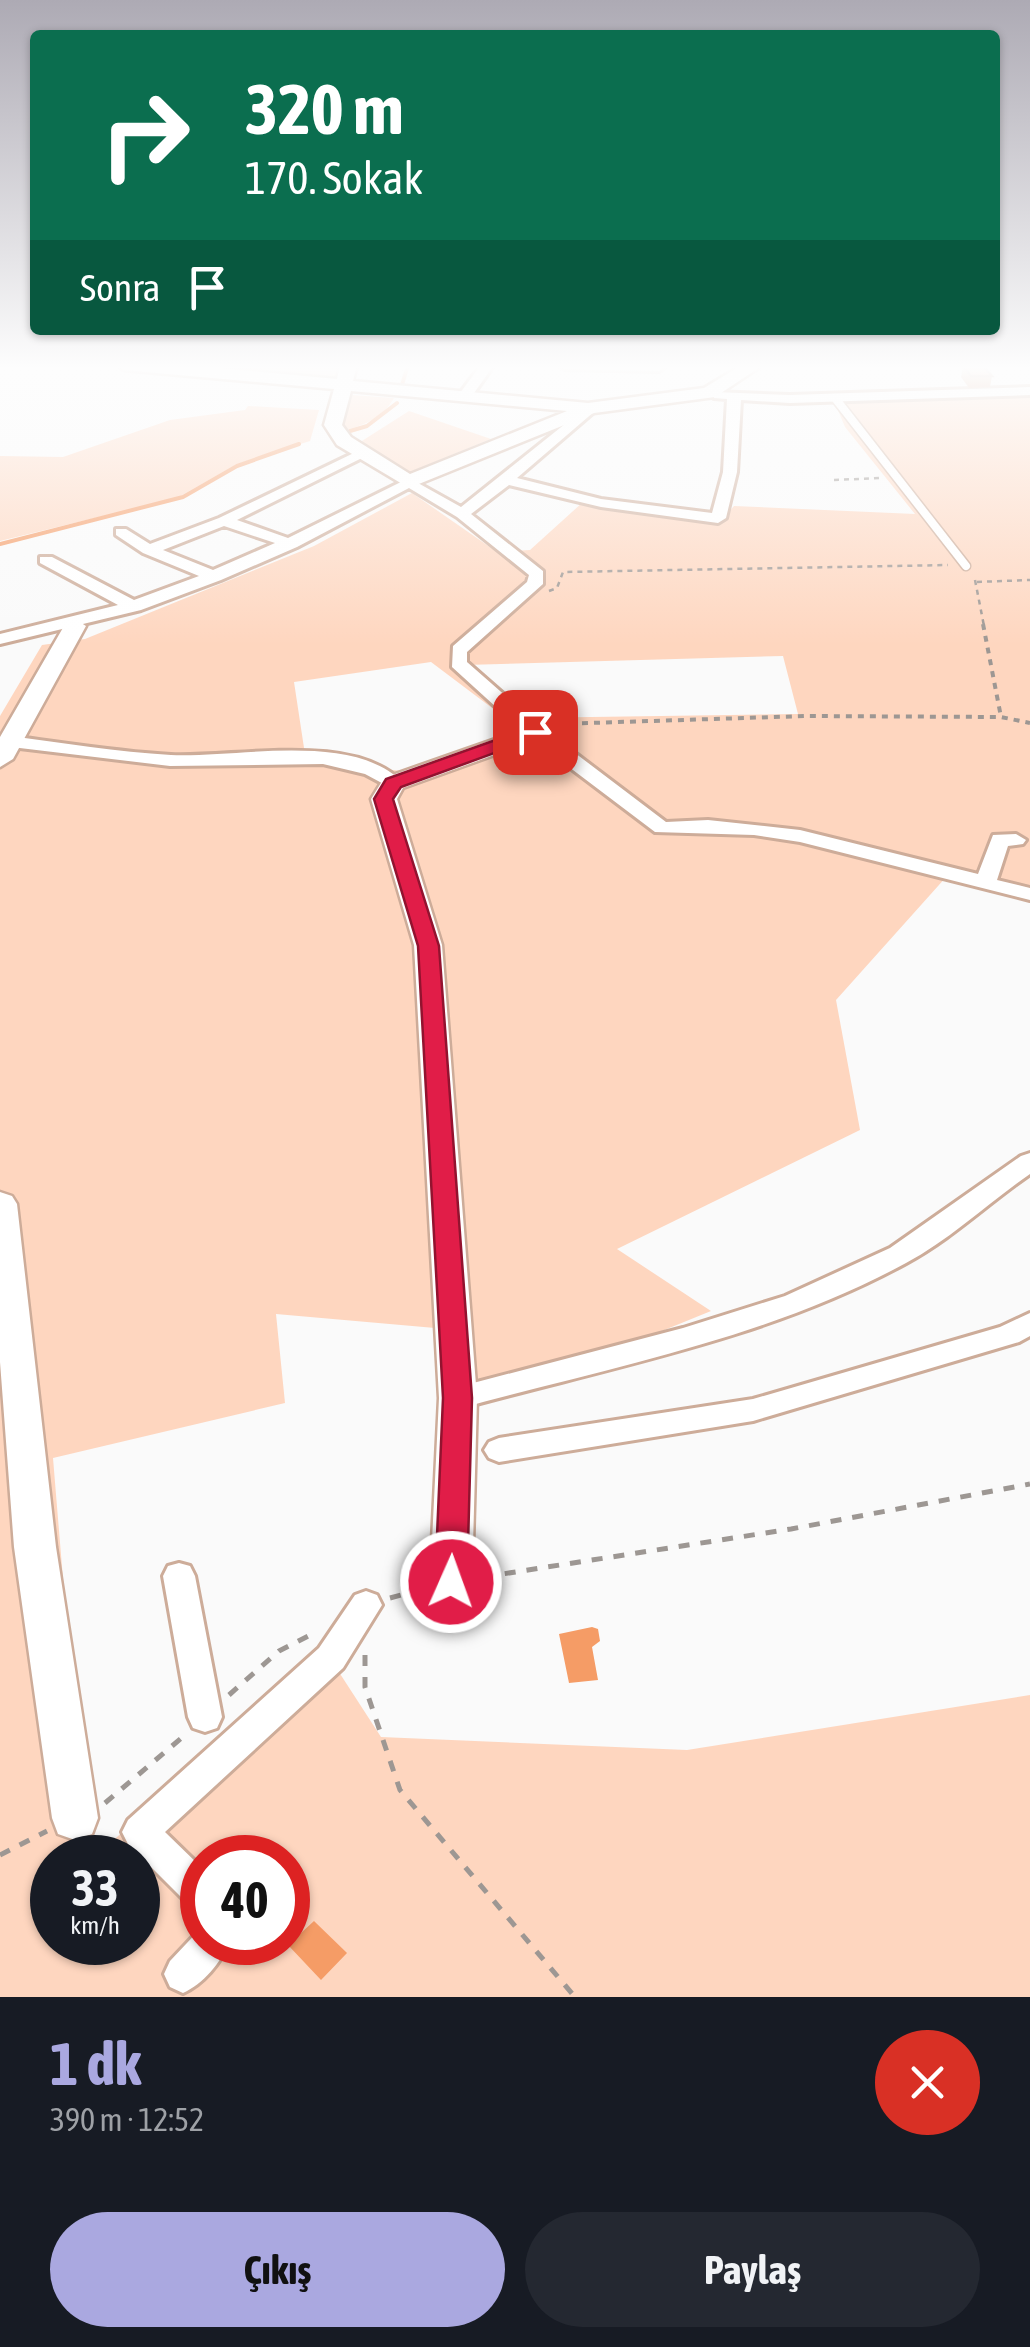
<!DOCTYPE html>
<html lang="tr">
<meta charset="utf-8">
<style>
:root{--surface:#171b24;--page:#242831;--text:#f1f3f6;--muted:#9ea1a6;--accent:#aaa8e0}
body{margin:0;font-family:"Asap Condensed",sans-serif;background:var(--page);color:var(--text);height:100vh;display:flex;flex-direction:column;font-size:38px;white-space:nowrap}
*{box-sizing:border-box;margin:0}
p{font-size:32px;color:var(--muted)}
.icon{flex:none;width:55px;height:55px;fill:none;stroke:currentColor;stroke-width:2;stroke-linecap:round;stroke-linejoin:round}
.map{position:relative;height:1997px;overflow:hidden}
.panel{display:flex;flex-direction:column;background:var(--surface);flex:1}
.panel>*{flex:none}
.hud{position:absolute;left:30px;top:30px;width:970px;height:305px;border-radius:10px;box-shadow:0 2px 8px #0004;background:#0b6e4f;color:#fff;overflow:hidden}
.speed{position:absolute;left:30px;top:1835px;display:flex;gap:20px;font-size:50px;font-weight:700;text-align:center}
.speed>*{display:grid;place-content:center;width:130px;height:130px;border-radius:50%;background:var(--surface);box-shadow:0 2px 8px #0004;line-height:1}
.speed small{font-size:25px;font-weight:400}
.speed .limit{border:15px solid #d22;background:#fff;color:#111}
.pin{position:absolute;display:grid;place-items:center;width:85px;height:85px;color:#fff;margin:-42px;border-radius:20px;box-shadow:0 5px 15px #0006}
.me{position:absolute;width:110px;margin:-55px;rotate:2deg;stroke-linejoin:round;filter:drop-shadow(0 0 8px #0008)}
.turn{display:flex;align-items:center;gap:35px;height:210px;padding:0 50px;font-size:45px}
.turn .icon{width:130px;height:130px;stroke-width:2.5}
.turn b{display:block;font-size:70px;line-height:85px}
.then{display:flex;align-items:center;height:95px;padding:0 50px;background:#0003;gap:20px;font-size:38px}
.round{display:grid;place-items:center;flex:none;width:105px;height:105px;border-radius:52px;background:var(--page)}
.headline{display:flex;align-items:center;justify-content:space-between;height:170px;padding:0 50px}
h1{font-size:60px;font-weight:700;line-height:75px;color:var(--accent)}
.primary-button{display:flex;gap:20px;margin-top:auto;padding:20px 50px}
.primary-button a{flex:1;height:115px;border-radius:60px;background:var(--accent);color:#111;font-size:40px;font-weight:700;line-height:115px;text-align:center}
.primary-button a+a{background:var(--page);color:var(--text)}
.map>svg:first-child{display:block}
.green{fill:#fed6bf;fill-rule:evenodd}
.water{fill:#f59c66}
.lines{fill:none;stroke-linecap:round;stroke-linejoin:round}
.stream{stroke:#f59c66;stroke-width:4}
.lane-casing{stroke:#cdac99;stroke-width:11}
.street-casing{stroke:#cdac99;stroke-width:6}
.secondary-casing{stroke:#cdac99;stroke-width:5}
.path-far2{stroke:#9d9793;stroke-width:2.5;stroke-dasharray:5 5;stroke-linecap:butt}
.path-far1{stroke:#9d9793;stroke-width:4;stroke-dasharray:6 6;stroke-linecap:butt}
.path{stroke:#9d9793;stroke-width:5;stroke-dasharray:11 11;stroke-linecap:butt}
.lane{stroke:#fff;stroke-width:8}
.street{fill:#fff;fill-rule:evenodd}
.secondary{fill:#fff;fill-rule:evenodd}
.wall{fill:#d39571}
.building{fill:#f5ad83;stroke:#ac795c;stroke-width:2.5}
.route{fill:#e11d48;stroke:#92132f;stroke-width:2.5}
</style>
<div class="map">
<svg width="1030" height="1997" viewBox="0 0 1030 1997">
<rect width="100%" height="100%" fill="#fafafa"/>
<!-- green -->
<path class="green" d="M136,365H341L331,385Z
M352,395L394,398C382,419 363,426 341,431Z
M1030,397V898L947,876L836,1000L860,1130L617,1249L711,1311L478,1406L435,1328L276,1314L285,1403L53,1458L86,1857L52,1858V1942H138V1858L95,1857L324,1649L381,1737L687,1750L1030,1695V1997H0V716L42,645L85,639L314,546L412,493L497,552L530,550L583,502L719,523L734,506L915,514L845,427L835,403ZM783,656L798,714L522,718L465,665ZM431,662L524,732L412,772L306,761L294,682ZM202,1858H288V1942H202Z
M248,406L319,410L310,441L237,464L177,498L0,541V456L63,457L170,420L245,410Z
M409,411L491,439L410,472L354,446Z"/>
<!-- water -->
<path class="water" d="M592,1627L598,1629L600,1641L592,1647L598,1680L569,1683L559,1634Z
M314,1921L347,1953L321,1980L288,1945Z"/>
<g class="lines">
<!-- stream -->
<path class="stream" d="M401,388L408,365
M350,431L367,426L397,403
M0,544L183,497L237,466L299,444"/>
<defs>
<path id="lane" d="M835,398L966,566"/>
<path id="street" d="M481,365H494L469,400H459L457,397Z
M559,365H664L665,367L659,371L565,369Z
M1030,387V395L790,403L741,400L737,472L726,518L718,523L601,507L509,485L471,514L543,571V584L467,652V662L542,728L666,822L708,820L800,830L978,874L993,835L1016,834L1026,840L1023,844L1008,846L997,880L1030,888V900L800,842L754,835L655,832L528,736L452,667L453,646L527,582L529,575L457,517L409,488L297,547L221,580L141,610L0,644V634L118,605L40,563V557H52L134,600L199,576L143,553L116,535V529H126L150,544L219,518L358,451L370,454L237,520L288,538L409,478L461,507L590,404L595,405V411L517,478L601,499L712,513L723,472L727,399L714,398V392L790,395ZM224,526L275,543L213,570L163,550Z
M10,736C64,743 117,752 171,755C236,758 354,731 403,783L393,789L365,774L323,764L170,766L3,746L1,742Z
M1030,1153V1174C988,1203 951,1239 906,1263C767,1339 609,1367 458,1409L448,1406L444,1398L448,1390L458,1387L683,1328L785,1296L890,1248L1021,1156Z
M1030,1313V1336L1019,1342L753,1421L499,1462L489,1458L484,1450L489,1442L499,1438L753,1399L1000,1327Z
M179,1563L190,1566L195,1576L222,1717L217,1728L205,1732L193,1728L188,1717L163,1576L168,1566Z
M366,1591L377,1595L382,1605L343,1668L165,1832L202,1868V1910L189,1905L128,1844L122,1832L128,1820L319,1648L355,1595Z
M202,1927V1942H229C221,1963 203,1984 183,1993L170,1987L164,1974L170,1961Z"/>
<path id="secondary" d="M116,365H185L337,379L340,365H357L353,381L588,403L704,388L742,365H763L715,397L594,413L409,488L337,445L324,425L334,389L124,370ZM351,391L567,411L410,474L351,437L342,425Z
M75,619L86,626L13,759L0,767V737L64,626Z
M535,725L544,727L547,732L544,737L403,788L397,799L442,945L477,1398L472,1582L466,1595L451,1600L436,1595L430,1582L439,1398L414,945L371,799L384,778Z
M0,1192L12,1196L17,1204L56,1547L98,1818L92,1834L75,1840L58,1834L52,1818L14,1547L0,1362Z"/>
</defs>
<!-- lane casing -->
<use href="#lane" class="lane-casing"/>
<!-- street casing -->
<use href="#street" class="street-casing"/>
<!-- secondary casing -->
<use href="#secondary" class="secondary-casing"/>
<!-- path-far2 -->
<path class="path-far2" d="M834,480L880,478
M975,580L984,626
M977,582L1030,580
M549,591L557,588L563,572L948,565"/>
<!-- path-far1 -->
<path class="path-far1" d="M983,624L1001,717
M558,724L806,716L1001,717L1030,723"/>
<!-- path -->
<path class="path" d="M483,1577L791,1529L1030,1484
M390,1598L420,1590
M365,1655V1687L400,1790L575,1997
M229,1695L279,1651L314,1633
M105,1803L185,1735
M0,1855L47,1831"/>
<!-- lane -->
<use href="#lane" class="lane"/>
<!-- street -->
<use href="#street" class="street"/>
<!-- secondary -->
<use href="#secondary" class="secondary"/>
</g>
<!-- wall -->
<path class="wall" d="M963,366L992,376L990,387L969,388L961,377Z"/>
<!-- building -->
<path class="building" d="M963,366H983L992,376H971Z"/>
<!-- sky -->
<linearGradient id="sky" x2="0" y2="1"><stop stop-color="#adaab4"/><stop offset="0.57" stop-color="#fdfdfd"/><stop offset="1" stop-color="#fdfdfd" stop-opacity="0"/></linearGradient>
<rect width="1030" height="645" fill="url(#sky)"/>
<!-- route -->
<path class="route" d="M535,726L544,732L541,736L401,787L393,799L439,946L472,1398L467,1582L462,1591L451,1595L440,1591L435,1582L443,1398L418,946L374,799L386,779Z"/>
</svg>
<div class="speed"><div>33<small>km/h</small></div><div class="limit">40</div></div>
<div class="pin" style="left:535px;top:732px;background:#d93025"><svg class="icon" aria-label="arrive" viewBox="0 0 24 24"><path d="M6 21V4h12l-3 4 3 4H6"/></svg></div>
<svg class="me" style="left:451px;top:1582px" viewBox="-20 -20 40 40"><circle r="17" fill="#e11d48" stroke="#fff" stroke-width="3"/><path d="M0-11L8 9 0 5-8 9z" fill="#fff"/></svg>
<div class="hud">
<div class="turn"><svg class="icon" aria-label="right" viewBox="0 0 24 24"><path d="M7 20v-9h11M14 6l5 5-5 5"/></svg><div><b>320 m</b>170. Sokak</div></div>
<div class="then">Sonra<svg class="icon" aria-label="arrive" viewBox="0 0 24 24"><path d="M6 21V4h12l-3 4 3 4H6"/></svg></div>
</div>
</div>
<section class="panel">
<div class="headline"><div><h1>1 dk</h1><p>390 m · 12:52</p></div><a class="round" style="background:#d93025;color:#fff"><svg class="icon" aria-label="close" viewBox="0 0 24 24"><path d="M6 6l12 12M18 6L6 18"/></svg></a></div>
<div class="primary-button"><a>Çıkış</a><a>Paylaş</a></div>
</section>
